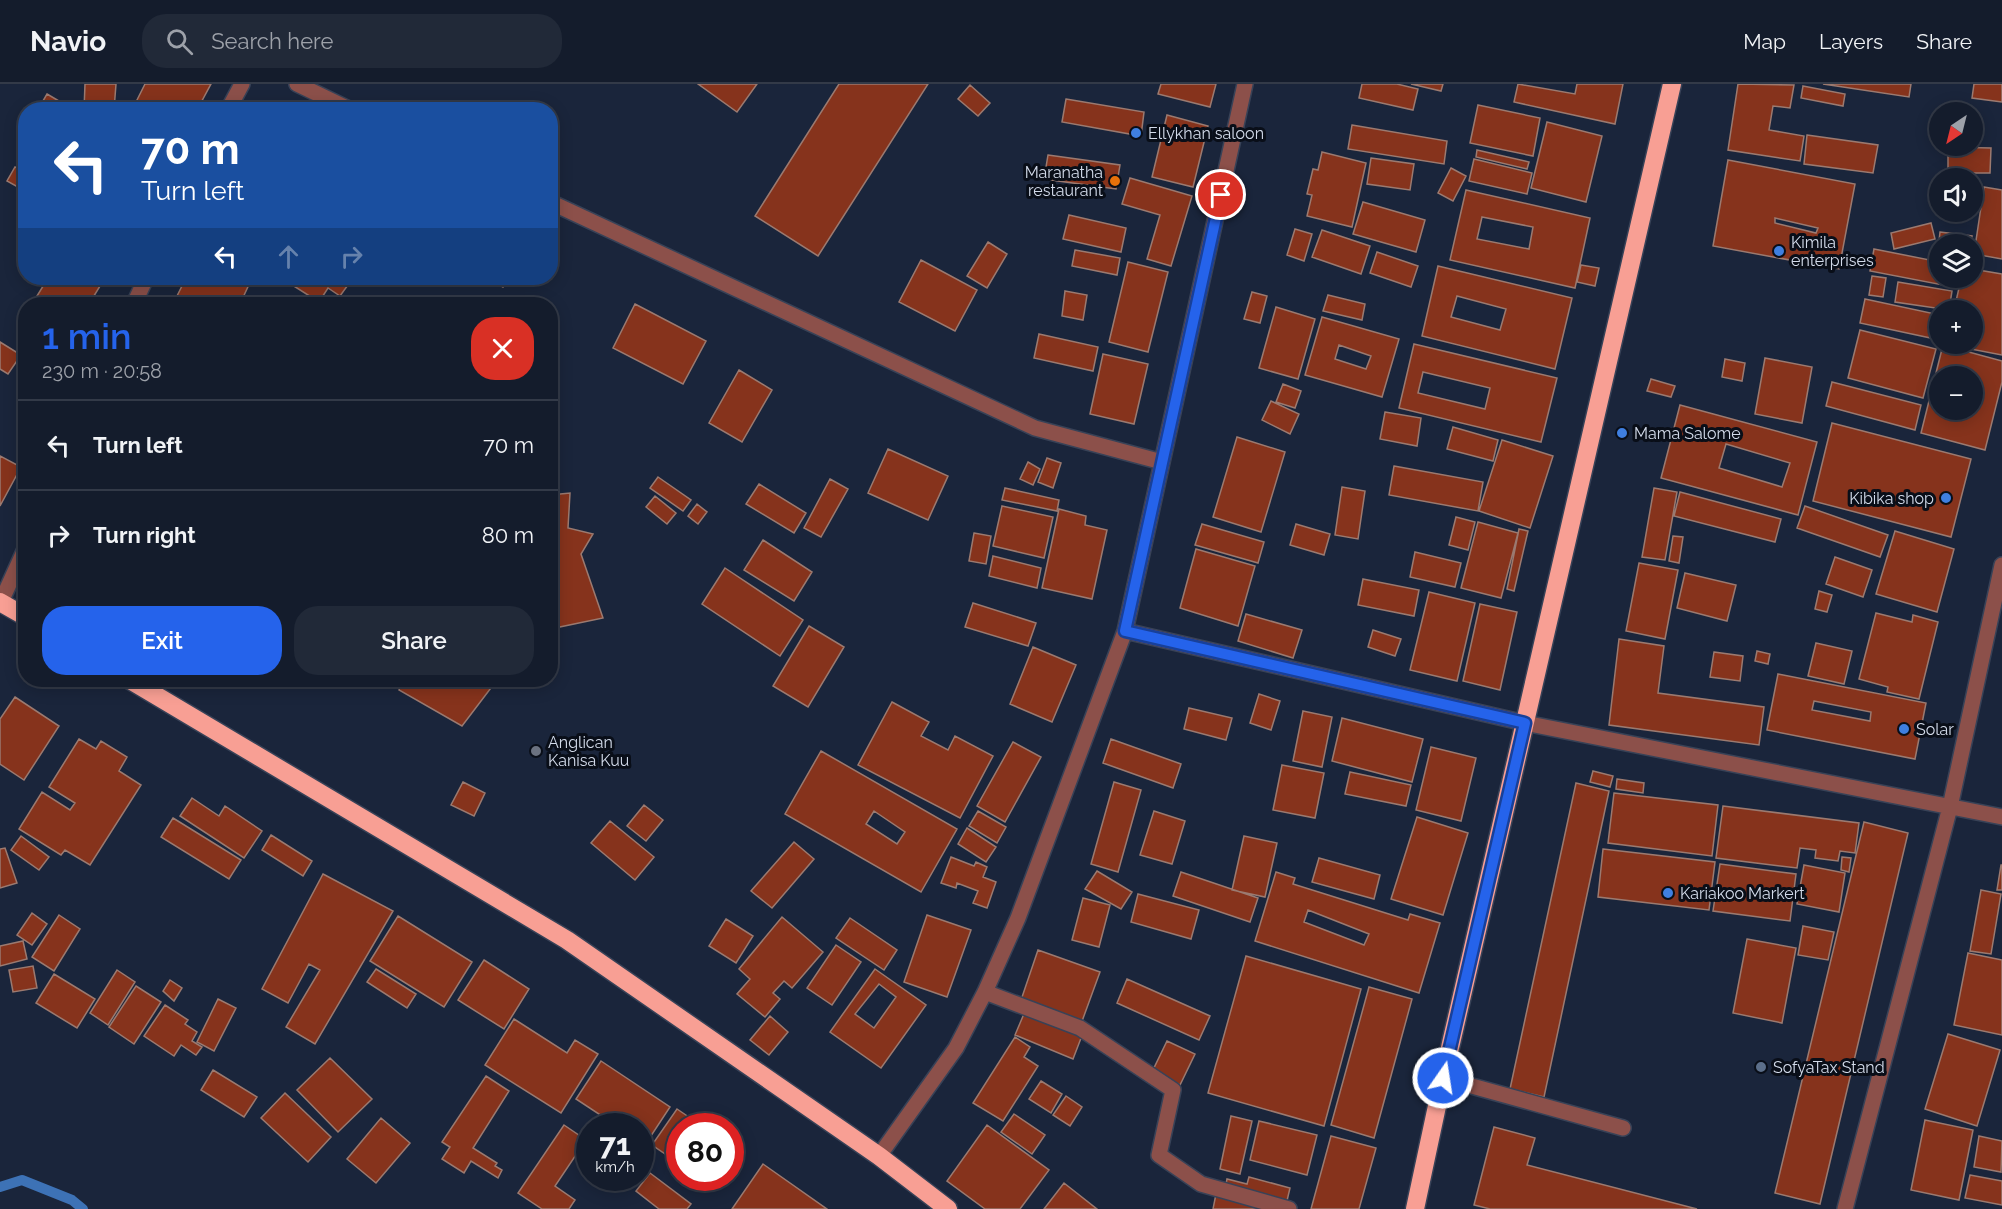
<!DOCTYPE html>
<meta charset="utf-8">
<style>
:root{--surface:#141c2c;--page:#212938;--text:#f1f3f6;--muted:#9da1a9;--line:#333a48;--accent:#2563eb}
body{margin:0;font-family:Raleway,sans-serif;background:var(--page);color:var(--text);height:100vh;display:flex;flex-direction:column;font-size:22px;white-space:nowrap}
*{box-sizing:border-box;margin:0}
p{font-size:20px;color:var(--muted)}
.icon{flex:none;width:33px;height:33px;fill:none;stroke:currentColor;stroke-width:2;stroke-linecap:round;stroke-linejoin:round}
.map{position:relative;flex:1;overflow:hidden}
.drawer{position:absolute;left:18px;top:213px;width:540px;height:390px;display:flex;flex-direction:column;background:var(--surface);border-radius:24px;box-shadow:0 3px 15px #0003,0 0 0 2px var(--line)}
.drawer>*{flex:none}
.banner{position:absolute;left:18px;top:18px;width:540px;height:183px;border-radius:24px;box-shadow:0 3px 15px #0003,0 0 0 2px var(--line);background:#1a4fa0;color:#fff;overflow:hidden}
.needle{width:39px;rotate:215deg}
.buttons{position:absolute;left:1929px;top:18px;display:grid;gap:12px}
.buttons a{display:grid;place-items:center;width:54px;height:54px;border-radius:50%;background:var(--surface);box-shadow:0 3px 15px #0003,0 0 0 2px var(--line);font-size:30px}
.speed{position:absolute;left:576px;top:1029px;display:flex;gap:12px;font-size:30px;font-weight:700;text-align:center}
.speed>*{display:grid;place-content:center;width:78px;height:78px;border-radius:50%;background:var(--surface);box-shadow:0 3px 15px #0003,0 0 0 2px var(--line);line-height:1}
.speed small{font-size:15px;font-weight:400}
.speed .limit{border:9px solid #d22;background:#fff;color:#111}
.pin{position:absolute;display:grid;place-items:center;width:51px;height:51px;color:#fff;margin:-26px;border:3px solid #fff;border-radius:50%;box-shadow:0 2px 6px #0007}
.me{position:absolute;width:66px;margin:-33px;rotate:13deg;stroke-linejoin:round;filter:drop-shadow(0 0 4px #0008)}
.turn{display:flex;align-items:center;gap:21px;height:126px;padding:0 24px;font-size:27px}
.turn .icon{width:78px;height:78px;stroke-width:2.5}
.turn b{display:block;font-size:42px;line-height:51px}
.lanes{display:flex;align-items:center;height:57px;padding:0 24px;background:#0003;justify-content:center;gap:30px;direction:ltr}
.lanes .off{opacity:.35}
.round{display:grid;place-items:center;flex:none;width:63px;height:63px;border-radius:24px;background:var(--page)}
.overview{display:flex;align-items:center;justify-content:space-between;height:102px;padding:0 24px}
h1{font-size:36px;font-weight:600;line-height:45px;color:var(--accent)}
.action{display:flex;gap:12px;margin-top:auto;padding:12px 24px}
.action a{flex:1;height:69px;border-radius:24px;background:var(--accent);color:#fff;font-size:24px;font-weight:600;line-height:69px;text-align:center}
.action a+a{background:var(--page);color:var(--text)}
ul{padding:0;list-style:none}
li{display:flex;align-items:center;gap:18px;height:90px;padding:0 24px;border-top:2px solid var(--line)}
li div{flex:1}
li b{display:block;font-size:22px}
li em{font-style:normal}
header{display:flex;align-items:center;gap:36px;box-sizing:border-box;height:84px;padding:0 30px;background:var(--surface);border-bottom:2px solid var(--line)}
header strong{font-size:28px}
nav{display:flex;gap:33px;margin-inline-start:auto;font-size:21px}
.search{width:420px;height:54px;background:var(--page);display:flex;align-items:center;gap:15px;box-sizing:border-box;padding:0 21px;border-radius:24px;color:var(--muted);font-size:22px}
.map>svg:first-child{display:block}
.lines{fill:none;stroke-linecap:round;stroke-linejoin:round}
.stream{stroke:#3d72b6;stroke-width:10}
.building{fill:#86331c;stroke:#9b7a70;stroke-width:1.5;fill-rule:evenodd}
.minor-casing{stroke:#384257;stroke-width:18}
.highway-casing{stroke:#384257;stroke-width:21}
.minor{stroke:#8c504a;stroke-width:15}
.highway{stroke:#f89f94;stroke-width:18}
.route-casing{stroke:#184099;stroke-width:15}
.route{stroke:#2563eb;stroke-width:10}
.shop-dot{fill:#3f7fe0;stroke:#090e18;stroke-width:2}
.food-dot{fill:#e8710a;stroke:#090e18;stroke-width:2}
.worship-dot{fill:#6b7280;stroke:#090e18;stroke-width:2}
.service-dot{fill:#5c6f8a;stroke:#090e18;stroke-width:2}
.labels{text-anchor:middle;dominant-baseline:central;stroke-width:6;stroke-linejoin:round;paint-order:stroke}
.poi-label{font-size:16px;fill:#d3dbea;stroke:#090e18;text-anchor:start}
</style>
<header>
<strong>Navio</strong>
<div class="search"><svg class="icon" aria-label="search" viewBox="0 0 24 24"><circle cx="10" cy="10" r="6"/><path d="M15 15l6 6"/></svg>Search here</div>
<nav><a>Map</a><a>Layers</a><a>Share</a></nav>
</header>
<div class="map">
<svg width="2002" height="1125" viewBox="0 0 2002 1125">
<rect width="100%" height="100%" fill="#1a253b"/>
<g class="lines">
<!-- stream -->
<path class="stream" d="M0,1103L22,1096L72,1116L83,1125"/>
</g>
<!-- building -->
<path class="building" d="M85,0H116L114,26H84Z
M145,0H211L197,26H132Z
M698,0H757L737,28Z
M839,0H928L818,172L755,132Z
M1161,0H1216L1210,23L1158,10Z
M1362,0H1397L1418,5L1413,26L1359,14Z
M1411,0H1443L1441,7Z
M1518,0L1575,10L1577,0H1623L1615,40L1514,18Z
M1738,0L1794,1L1790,24L1773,22L1769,46L1804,52L1800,77L1728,66Z
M1823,0H1911L1909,13Z
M1974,0H2002V18L1972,14Z
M970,1L990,19L978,32L958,15Z
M1803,2L1845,10L1843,22L1801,14Z
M47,10L71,24L70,26H46L40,22Z
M1066,15L1144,28L1141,52L1062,38Z
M1478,21L1540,34L1533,72L1470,59Z
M1167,31L1208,42L1193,103L1152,93Z
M1547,38L1602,52L1586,118L1531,104Z
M1352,41L1447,57L1444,80L1348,65Z
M1807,51L1878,61L1873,89L1804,80Z
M1948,63L1991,64L1990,89H1948Z
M1477,66L1529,78L1527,85L1476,73Z
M1322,68L1366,79L1352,143L1307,132L1312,111L1307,110L1313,85L1318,86Z
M1048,71L1120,81L1116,105L1044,95Z
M1371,74L1414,80L1410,106L1367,100Z
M1474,75L1532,89L1527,110L1469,97Z
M1728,76L1855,100L1839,185L1713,162ZM1775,134L1818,144L1816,149L1775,139Z
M15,83L26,88L25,107L7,97Z
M1451,84L1466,92L1453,117L1438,109Z
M1130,94L1192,112L1171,182L1147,175L1160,131L1122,120Z
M1984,103L2002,106V175L1974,170Z
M1466,106L1590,134L1575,204L1450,176ZM1482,133L1533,143L1529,165L1477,155Z
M1363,118L1425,136L1416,168L1353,150Z
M1069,131L1126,144L1121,168L1063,155Z
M1931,139L1935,155L1894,165L1891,149Z
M1295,145L1312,150L1304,177L1287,171Z
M1322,146L1370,162L1361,190L1312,173Z
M1940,148L1972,152L1971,160H1940V166H1938Z
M988,158L1007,170L987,204L967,192Z
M1874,165L1940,178V194H1972V185L2002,190V271L1955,262L1956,260H1972V226H1954L1959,204L1870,187Z
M1075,166L1120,174L1117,191L1072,182Z
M1377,168L1418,182L1411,203L1370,189Z
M921,176L977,206L955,247L899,218Z
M1128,178L1168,188L1148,268L1109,258Z
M1581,181L1599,184L1595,202L1577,198Z
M1438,182L1572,214L1555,285L1422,252ZM1457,212L1506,225L1500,246L1451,233Z
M1872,192L1886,194L1883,213L1869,211Z
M48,194H105L89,220H52L37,212Z
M186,194H252L240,220H173Z
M281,194H353L340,212L328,204L319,218Z
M486,194H509L503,203Z
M1898,198L1952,207L1949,226L1895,218Z
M1065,207L1087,211L1083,236L1062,232Z
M1252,208L1267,212L1260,239L1244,235Z
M1328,211L1365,220L1362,236L1323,227Z
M1865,215L1940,231V256L1860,239Z
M635,220L706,257L683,300L613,264Z
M1276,223L1315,235L1298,295L1259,284Z
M1322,233L1399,255L1382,313L1305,291ZM1339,261L1371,272L1366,285L1335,275Z
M1860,246L1936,265L1923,314L1848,294Z
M1039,250L1098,263L1093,287L1034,274Z
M0,258L21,271L8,290L0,285Z
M1414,260L1557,294L1541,358L1399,324ZM1423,288L1490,304L1485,325L1418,309Z
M1943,261L2002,277V298L1985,366L1921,349ZM1940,292H1972V326H1940Z
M1103,270L1148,280L1134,340L1090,330Z
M1765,274L1812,283L1802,339L1755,330Z
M1725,275L1745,279L1742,297L1722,293Z
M739,286L772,306L742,358L709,339Z
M1651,295L1675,302L1671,313L1647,307Z
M1832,298L1921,321L1915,346L1826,322Z
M1283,300L1301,307L1295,324L1276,318Z
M1271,317L1299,330L1290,350L1262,336Z
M1680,321L1817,358L1798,431L1661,394ZM1726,360L1790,379L1782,403L1719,384Z
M1385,328L1421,334L1417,362L1380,355Z
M1832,339L1971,375L1951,453L1813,417Z
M1453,343L1498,356L1493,377L1447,365Z
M1237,353L1285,368L1261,448L1213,433Z
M1502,356L1553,372L1530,444L1479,427Z
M888,365L948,392L928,436L868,409Z
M0,372L21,383L0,422Z
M1047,374L1061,379L1053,404L1038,398Z
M1028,378L1040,385L1033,401L1020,395Z
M1394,382L1483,398L1478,427L1389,411Z
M658,393L691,416L683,427L650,404Z
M830,395L848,405L821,453L804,444Z
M759,400L806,429L794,449L746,420Z
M1342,403L1365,407L1358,455L1335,451Z
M1005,404L1059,416L1057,427L1002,416Z
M1654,404L1677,408L1665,476L1642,473Z
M1680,408L1781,435L1775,458L1674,432Z
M570,409L568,444L593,450L581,470L603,534L550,545V411Z
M655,412L676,429L667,440L646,423Z
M697,420L707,428L698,440L688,432Z
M1002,422L1053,433L1044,474L993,462Z
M1805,422L1888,451L1880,473L1797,444Z
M1059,425L1086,432L1085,441L1107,446L1092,515L1042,504Z
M1456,433L1475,438L1468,466L1449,461Z
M1478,438L1518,449L1501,514L1461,504Z
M1202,440L1264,458L1258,479L1195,461Z
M1296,440L1330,450L1324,471L1290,461Z
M1519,445L1528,447L1514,507L1507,505Z
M1895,447L1954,465L1937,528L1876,510Z
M974,449L991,452L986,480L969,477Z
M1673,452L1683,453L1679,479L1669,477Z
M763,456L812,488L794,517L744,486Z
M1196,465L1255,482L1238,542L1180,524Z
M1415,468L1461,479L1455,503L1410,493Z
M993,472L1041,484L1037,504L989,492Z
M1835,473L1872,486L1863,513L1826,500Z
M1639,479L1678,486L1665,555L1626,547Z
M725,484L803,536L780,572L702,520Z
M1685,489L1736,501L1727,537L1677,524Z
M1363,495L1419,506L1414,532L1358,521Z
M1819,507L1832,511L1827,528L1815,525Z
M1429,508L1475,519L1457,597L1410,586Z
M973,519L1036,539L1028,562L965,543Z
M1480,520L1517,528L1500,606L1463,597Z
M1876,529L1912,538L1913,531L1938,538L1919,615L1887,608L1888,603L1859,595Z
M1246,530L1302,546L1293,574L1238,557Z
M809,542L844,563L808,623L773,602Z
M1373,546L1401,555L1395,572L1368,563Z
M1619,555L1664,562L1658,609L1764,623L1759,661L1609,641Z
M1816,559L1852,567L1844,600L1808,592Z
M1033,563L1076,581L1052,638L1010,620Z
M1757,567L1770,570L1768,580L1755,577Z
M1714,568L1743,572L1740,597L1710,593Z
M1778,590L1926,619L1915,675L1767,646ZM1814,617L1871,628L1870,637L1812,626Z
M404,596H497L462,642L399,606Z
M1259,610L1280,617L1271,646L1250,639Z
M15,613L59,642L24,696L0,680V635Z
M892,618L929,638L921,652L948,666L955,652L993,672L960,734L858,681Z
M1189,624L1232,634L1226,656L1184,645Z
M1303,627L1332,633L1322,683L1293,677Z
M1342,634L1423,655L1412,698L1332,677Z
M79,655L96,665L101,657L127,673L119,687L141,701L90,781L65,766L61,771L19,745L42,708L70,726L75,719L49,703Z
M1111,655L1181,680L1173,704L1103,679Z
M1013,658L1041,673L1005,738L977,722Z
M1431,663L1476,674L1461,737L1416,726Z
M821,667L957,745L921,808L785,730ZM874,727L905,748L897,760L866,740Z
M1282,681L1324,689L1315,734L1273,726Z
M1593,687L1613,692L1610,703L1590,698Z
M1350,688L1411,701L1406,722L1345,710Z
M1617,695L1644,699L1643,709L1616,705Z
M463,698L485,709L474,732L451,721Z
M1114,698L1141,706L1118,788L1091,780Z
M1576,699L1609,707L1544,1013L1510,1005Z
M1614,709L1718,721L1712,772L1608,759Z
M192,714L219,732L225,722L262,747L244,774L180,732Z
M644,721L663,736L646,757L627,742Z
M1723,722L1859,739L1855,769L1840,767L1838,777L1815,774L1816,766L1800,764L1797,784L1716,774Z
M978,727L1006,743L997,759L969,742Z
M1154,727L1185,737L1172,780L1140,771Z
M1417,733L1468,749L1443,831L1391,815Z
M173,734L241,776L229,795L161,753Z
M610,737L654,773L635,796L591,759Z
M1864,738L1908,749L1820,1120L1775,1109Z
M967,744L996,763L986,778L958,760Z
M271,751L312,777L303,792L262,766Z
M21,752L49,773L39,786L11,766Z
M1244,752L1277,759L1265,813L1232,806Z
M794,758L814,775L772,824L751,807Z
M5,764L17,799L0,804V765Z
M1603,765L1715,778L1709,826L1598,813Z
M951,773L974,782L976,778L987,783L983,793L996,798L987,824L973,819L978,807L957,799L956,804L941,799Z
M1842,773L1851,774L1849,788L1841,786Z
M1319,774L1380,791L1374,815L1312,798Z
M1720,780L1796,790L1790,837L1713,827Z
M1804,781L1845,789L1839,828L1797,820Z
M2001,781H2002V806H1997Z
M1097,787L1132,808L1121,825L1085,805Z
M1181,788L1258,814L1250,838L1173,812Z
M1276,788L1295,794L1293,800L1408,836L1410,830L1440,839L1419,909L1255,857ZM1308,826L1369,850L1364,861L1304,838Z
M323,790L393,827L315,960L286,943L320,886L309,880L288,919L262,905Z
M1981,806L2001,810L1991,870L1970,867Z
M1138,810L1199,826L1191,855L1131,838Z
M1083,814L1110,821L1099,863L1072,856Z
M32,829L47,840L32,861L17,851Z
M59,831L80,845L54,887L32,873Z
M927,831L971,846L947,913L904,898Z
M398,832L472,878L444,923L370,877Z
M782,833L823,868L792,904L784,897L773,909L780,915L765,933L737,910L750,895L739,885Z
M850,834L897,866L884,886L836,854Z
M726,835L753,852L736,879L709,862Z
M1803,842L1834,848L1828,876L1798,871Z
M1747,855L1796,864L1782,939L1733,929Z
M23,857L27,875L0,882V862Z
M836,861L861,878L832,921L807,904Z
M1038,866L1100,888L1081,940L1020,919Z
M1968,869L2002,876V951L1954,941Z
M1246,872L1361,905L1324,1042L1208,1009Z
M484,876L529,905L504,945L458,916Z
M33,882L37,904L13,908L9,886Z
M376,885L416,910L407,924L367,898Z
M875,885L926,921L881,984L830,948ZM879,900L896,913L874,944L855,930Z
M117,886L135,898L108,941L90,929Z
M54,890L95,915L77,944L36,919Z
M1127,895L1210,932L1199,956L1117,919Z
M170,896L182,904L174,917L163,907Z
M136,902L161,918L134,960L109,943Z
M1369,903L1412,915L1374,1054L1331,1041Z
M218,915L236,924L214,967L197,958Z
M165,921L188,936L185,940L197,948L192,957L202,963L196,971L181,961L174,972L144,952Z
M1026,925L1083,949L1073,975L1015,951Z
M770,932L788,948L769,971L750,956Z
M514,935L567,969L575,956L598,970L561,1029L485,981Z
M1948,950L2000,966L1977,1042L1925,1025Z
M1015,953L1030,963L1024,973L1038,982L1003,1037L973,1019Z
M1167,957L1195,970L1180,1001L1152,988Z
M330,974L372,1015L338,1048L297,1006Z
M601,977L670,1023L645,1061L640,1058V1042H617L576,1015Z
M213,986L257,1013L244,1033L201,1006Z
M486,992L509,1007L473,1064L497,1079L495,1082L502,1086L498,1094L471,1077L464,1089L442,1075L450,1063L442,1058Z
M1041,997L1062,1010L1051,1029L1029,1015Z
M285,1009L331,1053L308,1078L261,1034Z
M1066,1012L1082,1023L1070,1042L1053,1031Z
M677,1025L702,1042H680V1080L652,1061Z
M1014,1030L1045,1051L1032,1070L1001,1048Z
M1231,1032L1252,1037L1240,1090L1220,1085Z
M381,1034L410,1059L376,1099L347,1075Z
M1925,1036L1973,1046L1959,1116L1911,1106Z
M1259,1037L1317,1051L1307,1091L1250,1076Z
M564,1041L586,1056L555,1102L575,1116L569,1125H542L518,1109Z
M987,1041L1049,1086L1020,1125H985L947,1097Z
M1494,1043L1535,1054L1527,1081L1697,1125H1490L1474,1121Z
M1331,1052L1376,1064L1359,1125H1311Z
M1979,1052L2002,1057L2001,1088L1974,1083Z
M763,1080L827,1125H732Z
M650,1089L691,1120L687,1125H659L636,1107Z
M1970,1091L2002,1097V1121L1965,1114Z
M1249,1093L1290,1104L1286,1121L1225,1105L1227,1095L1247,1100Z
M1064,1099L1097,1125H1044Z
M1216,1110L1273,1125H1213Z"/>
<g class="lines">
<defs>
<path id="minor" d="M297,0L351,26
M228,26L242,0
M550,118L1035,344L1162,378
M134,220L146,194
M1,518L26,463
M1125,547L1525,639L2002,733
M985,908L1080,944L1173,1006L1159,1071L1201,1100L1289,1125
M1443,994L1623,1044
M879,1072L956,964L985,908L1018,834L1125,547L1245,0
M1845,1125L1950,723L2002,481"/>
<path id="highway" d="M0,518L26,533
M130,596L567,856L879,1072L948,1125
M1415,1125L1443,994L1672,0"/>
</defs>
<!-- minor casing -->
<use href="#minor" class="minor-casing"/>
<!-- highway casing -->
<use href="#highway" class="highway-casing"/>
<!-- minor -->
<use href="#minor" class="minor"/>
<!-- highway -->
<use href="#highway" class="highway"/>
</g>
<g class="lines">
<defs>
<path id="route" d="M1221,111L1125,547L1525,639L1443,994"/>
</defs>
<!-- route casing -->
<use href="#route" class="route-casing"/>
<!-- route -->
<use href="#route" class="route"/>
</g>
<!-- markers -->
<g class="shop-dot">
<circle cx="1136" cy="49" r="6"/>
<circle cx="1779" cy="167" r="6"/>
<circle cx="1622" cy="349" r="6"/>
<circle cx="1946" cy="414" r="6"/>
<circle cx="1904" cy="645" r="6"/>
<circle cx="1668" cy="809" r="6"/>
</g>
<circle class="food-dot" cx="1115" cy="97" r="6"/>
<circle class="worship-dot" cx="536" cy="667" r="6"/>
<circle class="service-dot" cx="1761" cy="983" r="6"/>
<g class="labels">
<!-- poi labels -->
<g class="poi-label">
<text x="1148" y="49">Ellykhan saloon</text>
<text x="1103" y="88" text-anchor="end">Maranatha<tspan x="1103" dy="18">restaurant</tspan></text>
<text x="1791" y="158">Kimila<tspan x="1791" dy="18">enterprises</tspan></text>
<text x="1634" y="349">Mama Salome</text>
<text x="1934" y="414" text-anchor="end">Kibika shop</text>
<text x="1916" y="645">Solar</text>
<text x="548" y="658">Anglican<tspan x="548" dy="18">Kanisa Kuu</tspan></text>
<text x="1680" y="809">Kariakoo Markert</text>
<text x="1773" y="983">SofyaTax Stand</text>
</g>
</g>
</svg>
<div class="buttons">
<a><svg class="needle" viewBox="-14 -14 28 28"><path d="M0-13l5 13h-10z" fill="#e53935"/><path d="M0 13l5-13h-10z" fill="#9da1a9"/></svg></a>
<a><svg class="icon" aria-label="sound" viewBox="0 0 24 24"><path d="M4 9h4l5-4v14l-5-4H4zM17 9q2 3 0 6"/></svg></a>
<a><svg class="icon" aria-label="layers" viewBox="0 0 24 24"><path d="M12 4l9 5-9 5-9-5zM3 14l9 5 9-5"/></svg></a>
<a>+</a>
<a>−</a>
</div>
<div class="speed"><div>71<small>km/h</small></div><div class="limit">80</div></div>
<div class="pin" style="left:1221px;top:111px;background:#d93025"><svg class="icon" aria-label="arrive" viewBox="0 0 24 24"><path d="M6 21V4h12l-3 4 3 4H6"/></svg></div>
<svg class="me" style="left:1443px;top:994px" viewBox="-20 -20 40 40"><circle r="17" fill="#2563eb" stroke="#fff" stroke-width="3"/><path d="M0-11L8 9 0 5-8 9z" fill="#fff"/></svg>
<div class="banner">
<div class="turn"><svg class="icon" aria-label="left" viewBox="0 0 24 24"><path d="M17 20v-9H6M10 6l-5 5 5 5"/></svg><div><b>70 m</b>Turn left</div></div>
<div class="lanes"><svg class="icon" aria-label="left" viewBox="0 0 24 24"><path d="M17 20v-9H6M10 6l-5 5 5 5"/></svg><svg class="icon off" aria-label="ahead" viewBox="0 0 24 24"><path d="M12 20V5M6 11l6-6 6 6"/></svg><svg class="icon off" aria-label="right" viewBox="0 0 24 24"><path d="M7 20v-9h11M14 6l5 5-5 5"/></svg></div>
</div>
<section class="drawer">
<div class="overview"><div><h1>1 min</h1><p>230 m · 20:58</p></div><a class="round" style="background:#d93025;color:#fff"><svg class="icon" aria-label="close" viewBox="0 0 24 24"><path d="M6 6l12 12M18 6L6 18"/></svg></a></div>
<ul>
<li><svg class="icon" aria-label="left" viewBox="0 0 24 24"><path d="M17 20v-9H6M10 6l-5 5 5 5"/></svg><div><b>Turn left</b></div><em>70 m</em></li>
<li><svg class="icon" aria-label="right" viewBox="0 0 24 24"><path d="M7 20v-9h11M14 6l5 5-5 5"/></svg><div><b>Turn right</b></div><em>80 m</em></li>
</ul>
<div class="action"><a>Exit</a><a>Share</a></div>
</section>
</div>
